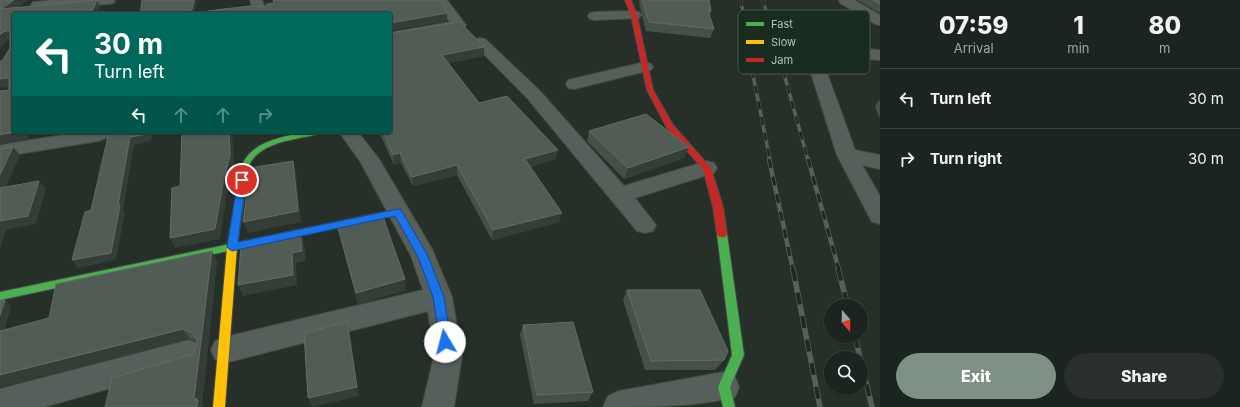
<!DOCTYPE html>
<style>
:root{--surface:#1c241f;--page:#29302c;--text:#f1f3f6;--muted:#a0a4a4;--line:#3a413d;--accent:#7f9085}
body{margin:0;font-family:Inter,sans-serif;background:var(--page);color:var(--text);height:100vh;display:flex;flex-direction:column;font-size:15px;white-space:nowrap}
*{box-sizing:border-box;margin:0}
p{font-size:13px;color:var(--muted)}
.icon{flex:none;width:22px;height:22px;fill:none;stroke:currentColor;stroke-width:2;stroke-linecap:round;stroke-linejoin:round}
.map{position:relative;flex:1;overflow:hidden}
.side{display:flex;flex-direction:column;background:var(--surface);width:360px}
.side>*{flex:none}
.banner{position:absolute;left:12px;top:12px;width:380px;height:122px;border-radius:4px;box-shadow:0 1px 3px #0004,0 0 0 1px var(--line);background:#00695c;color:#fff;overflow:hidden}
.needle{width:26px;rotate:160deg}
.tools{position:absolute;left:824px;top:299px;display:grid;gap:8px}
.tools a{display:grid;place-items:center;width:44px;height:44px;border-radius:50%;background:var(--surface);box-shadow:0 1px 3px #0004,0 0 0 1px var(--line);font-size:20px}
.pin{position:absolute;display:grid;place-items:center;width:34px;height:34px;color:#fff;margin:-17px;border:2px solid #fff;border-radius:50%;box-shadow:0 1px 4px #0007}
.me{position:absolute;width:44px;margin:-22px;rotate:352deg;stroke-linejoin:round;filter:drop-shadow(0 0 3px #0008)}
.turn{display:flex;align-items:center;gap:14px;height:84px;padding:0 16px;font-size:18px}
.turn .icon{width:52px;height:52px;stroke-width:2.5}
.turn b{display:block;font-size:28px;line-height:34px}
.lanes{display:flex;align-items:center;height:38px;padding:0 16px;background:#0003;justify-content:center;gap:20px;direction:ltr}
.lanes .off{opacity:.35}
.eta{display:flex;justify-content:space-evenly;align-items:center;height:68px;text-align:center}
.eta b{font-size:24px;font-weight:800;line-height:28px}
.primary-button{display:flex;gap:8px;margin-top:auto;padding:8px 16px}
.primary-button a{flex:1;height:46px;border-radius:24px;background:var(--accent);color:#fff;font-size:16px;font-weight:800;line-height:46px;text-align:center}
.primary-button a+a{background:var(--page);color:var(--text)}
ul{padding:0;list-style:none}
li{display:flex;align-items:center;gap:12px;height:60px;padding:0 16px;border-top:1px solid var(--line)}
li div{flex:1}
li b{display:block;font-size:15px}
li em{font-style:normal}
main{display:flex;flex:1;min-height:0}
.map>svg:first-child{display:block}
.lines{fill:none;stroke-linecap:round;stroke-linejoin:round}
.street-casing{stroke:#444b46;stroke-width:2}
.fast-casing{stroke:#444b46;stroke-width:2}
.slow-casing{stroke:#444b46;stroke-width:2}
.jam-casing{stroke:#444b46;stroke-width:2}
.street{fill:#565f59;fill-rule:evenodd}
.fast{fill:#4caf50;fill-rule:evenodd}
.slow{fill:#ffc107;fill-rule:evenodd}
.jam{fill:#c62828;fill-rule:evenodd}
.rail-far3-casing{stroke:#566059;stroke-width:3}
.rail-far2-casing{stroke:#566059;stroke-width:3.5}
.rail-far1-casing{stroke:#566059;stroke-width:4.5}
.rail-casing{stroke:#566059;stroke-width:5.5}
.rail-far3{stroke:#1a2b20;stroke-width:2;stroke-dasharray:6;stroke-linecap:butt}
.rail-far2{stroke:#1a2b20;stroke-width:2.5;stroke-dasharray:8;stroke-linecap:butt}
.rail-far1{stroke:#1a2b20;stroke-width:3;stroke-dasharray:9;stroke-linecap:butt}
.rail{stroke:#1a2b20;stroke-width:4;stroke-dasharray:12;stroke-linecap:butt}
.wall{fill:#465049}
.shaded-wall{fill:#343e37}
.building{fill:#515c55;stroke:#606c64}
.route{fill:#1a73e8;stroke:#114b97}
.key{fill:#1a2b20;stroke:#47594d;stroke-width:1}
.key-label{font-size:11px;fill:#afc3b6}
</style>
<main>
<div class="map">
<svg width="880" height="407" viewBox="0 0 880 407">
<rect width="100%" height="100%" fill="#263029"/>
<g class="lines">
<defs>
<path id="street" d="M53,0H115L114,3L109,4L38,9L33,8L31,5L33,2Z
M250,0H262L268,14H254Z
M434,0H447L466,25L464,28L390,41V33L450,22Z
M839,0H854L880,15V25L875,24L840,3Z
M634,11L639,12L641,15L639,18L595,20L590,19L588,16L590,13L595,12Z
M803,16L808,17L810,20L816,42L849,48L880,50V60L849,58L819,51L855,150L880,155V169L862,165L880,196V224L872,222L837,155L802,45L796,20L798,17Z
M480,38L485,39L540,91L624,186L707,161L714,163L717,168L714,173L635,198L656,225L653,231L645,233L637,231L528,99L475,45L473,42L475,39Z
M645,62L651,64L653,67L651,70L574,89L568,88L566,84L568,80Z
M81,132H113L111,136L98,141L0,157V145Z
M339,132H358L379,159L432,249L452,297L462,356L454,407H422L434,356L428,311L225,363L215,359L211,350L215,341L225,337L423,290L411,256L360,161Z
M189,340L199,344L203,353L199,362L189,366L44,407H0V389Z
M724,372L735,377L739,387L735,397C696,407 645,407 603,407L608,396L619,391Z"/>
<path id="fast" d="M305,132H320L319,134C298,139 266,141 252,160C248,165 249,172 246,178H240L239,176C244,143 277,138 305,132Z
M398,209L403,212L401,214L0,300V292Z
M722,230L725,231L727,234L744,355L730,387L735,407H723L718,387L732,355L717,234L719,231Z"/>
<path id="slow" d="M243,173L247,176L237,247L225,407H213L227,247L239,176Z"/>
<path id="jam" d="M625,0H631L637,15L653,90L673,125L711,168L723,207L727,234L725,237H719L717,234L713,207L703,169L667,128L647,90L631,15Z"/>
</defs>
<!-- street casing -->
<use href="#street" class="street-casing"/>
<!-- fast casing -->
<use href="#fast" class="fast-casing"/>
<!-- slow casing -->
<use href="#slow" class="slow-casing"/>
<!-- jam casing -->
<use href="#jam" class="jam-casing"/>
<!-- street -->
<use href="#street" class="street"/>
<!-- fast -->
<use href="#fast" class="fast"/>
<!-- slow -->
<use href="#slow" class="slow"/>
<!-- jam -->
<use href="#jam" class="jam"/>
<defs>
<path id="rail-far3" d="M741,0L752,71
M763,0L783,71"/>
<path id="rail-far2" d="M752,70L770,160
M783,70L808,160"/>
<path id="rail-far1" d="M769,159L793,270
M808,159L839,270"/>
<path id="rail" d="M793,269L820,407
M838,269L848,306
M855,336L860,358
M861,361L872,407"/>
</defs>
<!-- rail-far3 casing -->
<use href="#rail-far3" class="rail-far3-casing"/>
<!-- rail-far2 casing -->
<use href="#rail-far2" class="rail-far2-casing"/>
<!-- rail-far1 casing -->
<use href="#rail-far1" class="rail-far1-casing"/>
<!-- rail casing -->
<use href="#rail" class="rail-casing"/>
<!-- rail-far3 -->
<use href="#rail-far3" class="rail-far3"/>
<!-- rail-far2 -->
<use href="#rail-far2" class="rail-far2"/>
<!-- rail-far1 -->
<use href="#rail-far1" class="rail-far1"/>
<!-- rail -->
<use href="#rail" class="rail"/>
</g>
<!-- wall -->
<path class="wall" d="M639,0H709L711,11L710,16L714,29L710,38L646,31L640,8Z
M857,0H880V13Z
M390,33L484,56L448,63L479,103L556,159L530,167L559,222L492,240L457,175L413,186L401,163L394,165L379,132H390Z
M880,99V119L875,106Z
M589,131L684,158L624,179L587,141Z
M337,224L406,290L358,304Z
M217,261L202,404L105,407L193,354L198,343L197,342L190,339L0,387V301L11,306L4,330L49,318Z
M627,290L724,360L715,370H645L623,300Z
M523,325L593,392L588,401L534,404L520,335Z"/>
<!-- shaded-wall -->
<path class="shaded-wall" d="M14,0H28L6,17L1,9Z
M97,0L100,7L97,14H91Z
M194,0H197L194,14H191Z
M447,13V21L390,31V23Z
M10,30L14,38L8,39L0,50V35L3,32Z
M484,47V56L442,64V55Z
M9,78L14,86L0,88V79Z
M14,132H30L27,139L0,145V135Z
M148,132H153L151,141L134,145L123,210L125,212L116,260L78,268L72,260L118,205L130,137Z
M229,132H232L234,165L227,193L220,239L175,248L170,238Z
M13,147L20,155L1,198L0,197V175Z
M689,147L684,158L624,179L628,168Z
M558,150L556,159L523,169L525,159Z
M400,153L401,163L394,165L393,155Z
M293,161L296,172L301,222L248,233L243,222Z
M457,165V175L413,186L412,177Z
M39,181L46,189L36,224L6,230L0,249V221Z
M562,213L559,222L492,240L493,230Z
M300,232L304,242L306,261L296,263L297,285L243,296L238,285L292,253Z
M212,251L217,261L202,404L204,407H197L194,398Z
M405,279L406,290L358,304L356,293Z
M5,300L11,306L0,343V315Z
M347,322L350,333L359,396L312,407L308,398Z
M183,329L190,339L0,387V375Z"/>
<!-- building -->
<path class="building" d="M0,0H14L1,9L97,0L91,14H14V132L0,135V91L9,90V78L0,79V61H2L10,48V30L3,32L0,35Z
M142,0H194L191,14H140Z
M273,0H439L447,13L390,23V14H208L207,11L250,6L266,7L267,4L274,3Z
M642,0H709L711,11H708L714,29L649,22Z
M873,0H880V4Z
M460,22L484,47L442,55L479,103L507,96L558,150L525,159L562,213L493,230L457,165L412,177L400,153L393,155L383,132H390V33Z
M646,114L689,147L628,168L589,131Z
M109,132H148V134L130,137L118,205H120L111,253L72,260L85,212L91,210Z
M182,132H229L230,155L223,183L215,229L170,238L172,188L180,186Z
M13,147L0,175V149Z
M293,161L298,211L243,222L250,168Z
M39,181L28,216L0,221V188Z
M382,214L405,279L356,293L337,224Z
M300,232L302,251L292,253L293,275L238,285L241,245Z
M212,251L194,398L198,400L197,407H105L112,378L193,354L198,343L193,333L183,329L0,375V331L49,318L56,284Z
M627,290H700L728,351L724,360L651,361Z
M5,300L0,315V301Z
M347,322L357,387L308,398L304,333Z
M573,322L593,392L537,395L523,325Z"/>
<!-- route -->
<path class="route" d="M242,177L246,180L238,242L398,209L401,210L428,256L444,297L451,342L450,345L445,347L441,345L440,342L433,297L418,257L395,216L232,251L229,249L227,247L238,180Z"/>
<!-- legend -->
<rect x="738" y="10" width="132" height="64" rx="6" class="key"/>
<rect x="746" y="22" width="18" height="4" fill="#4caf50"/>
<rect x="746" y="40" width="18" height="4" fill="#ffc107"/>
<rect x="746" y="58" width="18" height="4" fill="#c62828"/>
<g class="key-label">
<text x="771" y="28">Fast</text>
<text x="771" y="46">Slow</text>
<text x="771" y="64">Jam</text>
</g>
</svg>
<div class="tools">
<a><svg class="needle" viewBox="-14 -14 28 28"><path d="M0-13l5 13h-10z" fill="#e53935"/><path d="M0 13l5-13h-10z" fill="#a0a4a4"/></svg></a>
<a><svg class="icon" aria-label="search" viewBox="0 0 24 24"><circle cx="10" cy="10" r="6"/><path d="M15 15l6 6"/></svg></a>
</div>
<div class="pin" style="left:242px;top:180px;background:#d93025"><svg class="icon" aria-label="arrive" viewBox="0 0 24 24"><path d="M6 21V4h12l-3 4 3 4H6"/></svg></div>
<svg class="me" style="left:445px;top:342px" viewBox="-20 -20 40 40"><circle r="19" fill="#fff"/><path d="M0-13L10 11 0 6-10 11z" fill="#1a73e8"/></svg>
<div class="banner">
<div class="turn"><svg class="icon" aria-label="left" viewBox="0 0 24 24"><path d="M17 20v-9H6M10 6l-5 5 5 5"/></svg><div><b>30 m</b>Turn left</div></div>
<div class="lanes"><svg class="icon" aria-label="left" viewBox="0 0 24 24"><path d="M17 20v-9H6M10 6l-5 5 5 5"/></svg><svg class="icon off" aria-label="ahead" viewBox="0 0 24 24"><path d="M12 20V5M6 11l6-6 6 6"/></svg><svg class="icon off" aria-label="ahead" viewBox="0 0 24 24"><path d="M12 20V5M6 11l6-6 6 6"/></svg><svg class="icon off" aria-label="right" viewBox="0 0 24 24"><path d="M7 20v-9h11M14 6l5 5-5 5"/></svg></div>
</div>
</div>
<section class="side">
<div class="eta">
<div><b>07:59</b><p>Arrival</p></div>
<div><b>1</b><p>min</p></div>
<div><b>80</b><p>m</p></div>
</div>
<ul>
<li><svg class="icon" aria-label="left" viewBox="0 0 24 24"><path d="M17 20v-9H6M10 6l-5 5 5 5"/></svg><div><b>Turn left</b></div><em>30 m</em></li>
<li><svg class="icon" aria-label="right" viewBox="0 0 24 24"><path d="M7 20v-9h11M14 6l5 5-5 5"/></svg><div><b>Turn right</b></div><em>30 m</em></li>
</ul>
<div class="primary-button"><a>Exit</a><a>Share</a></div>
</section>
</main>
